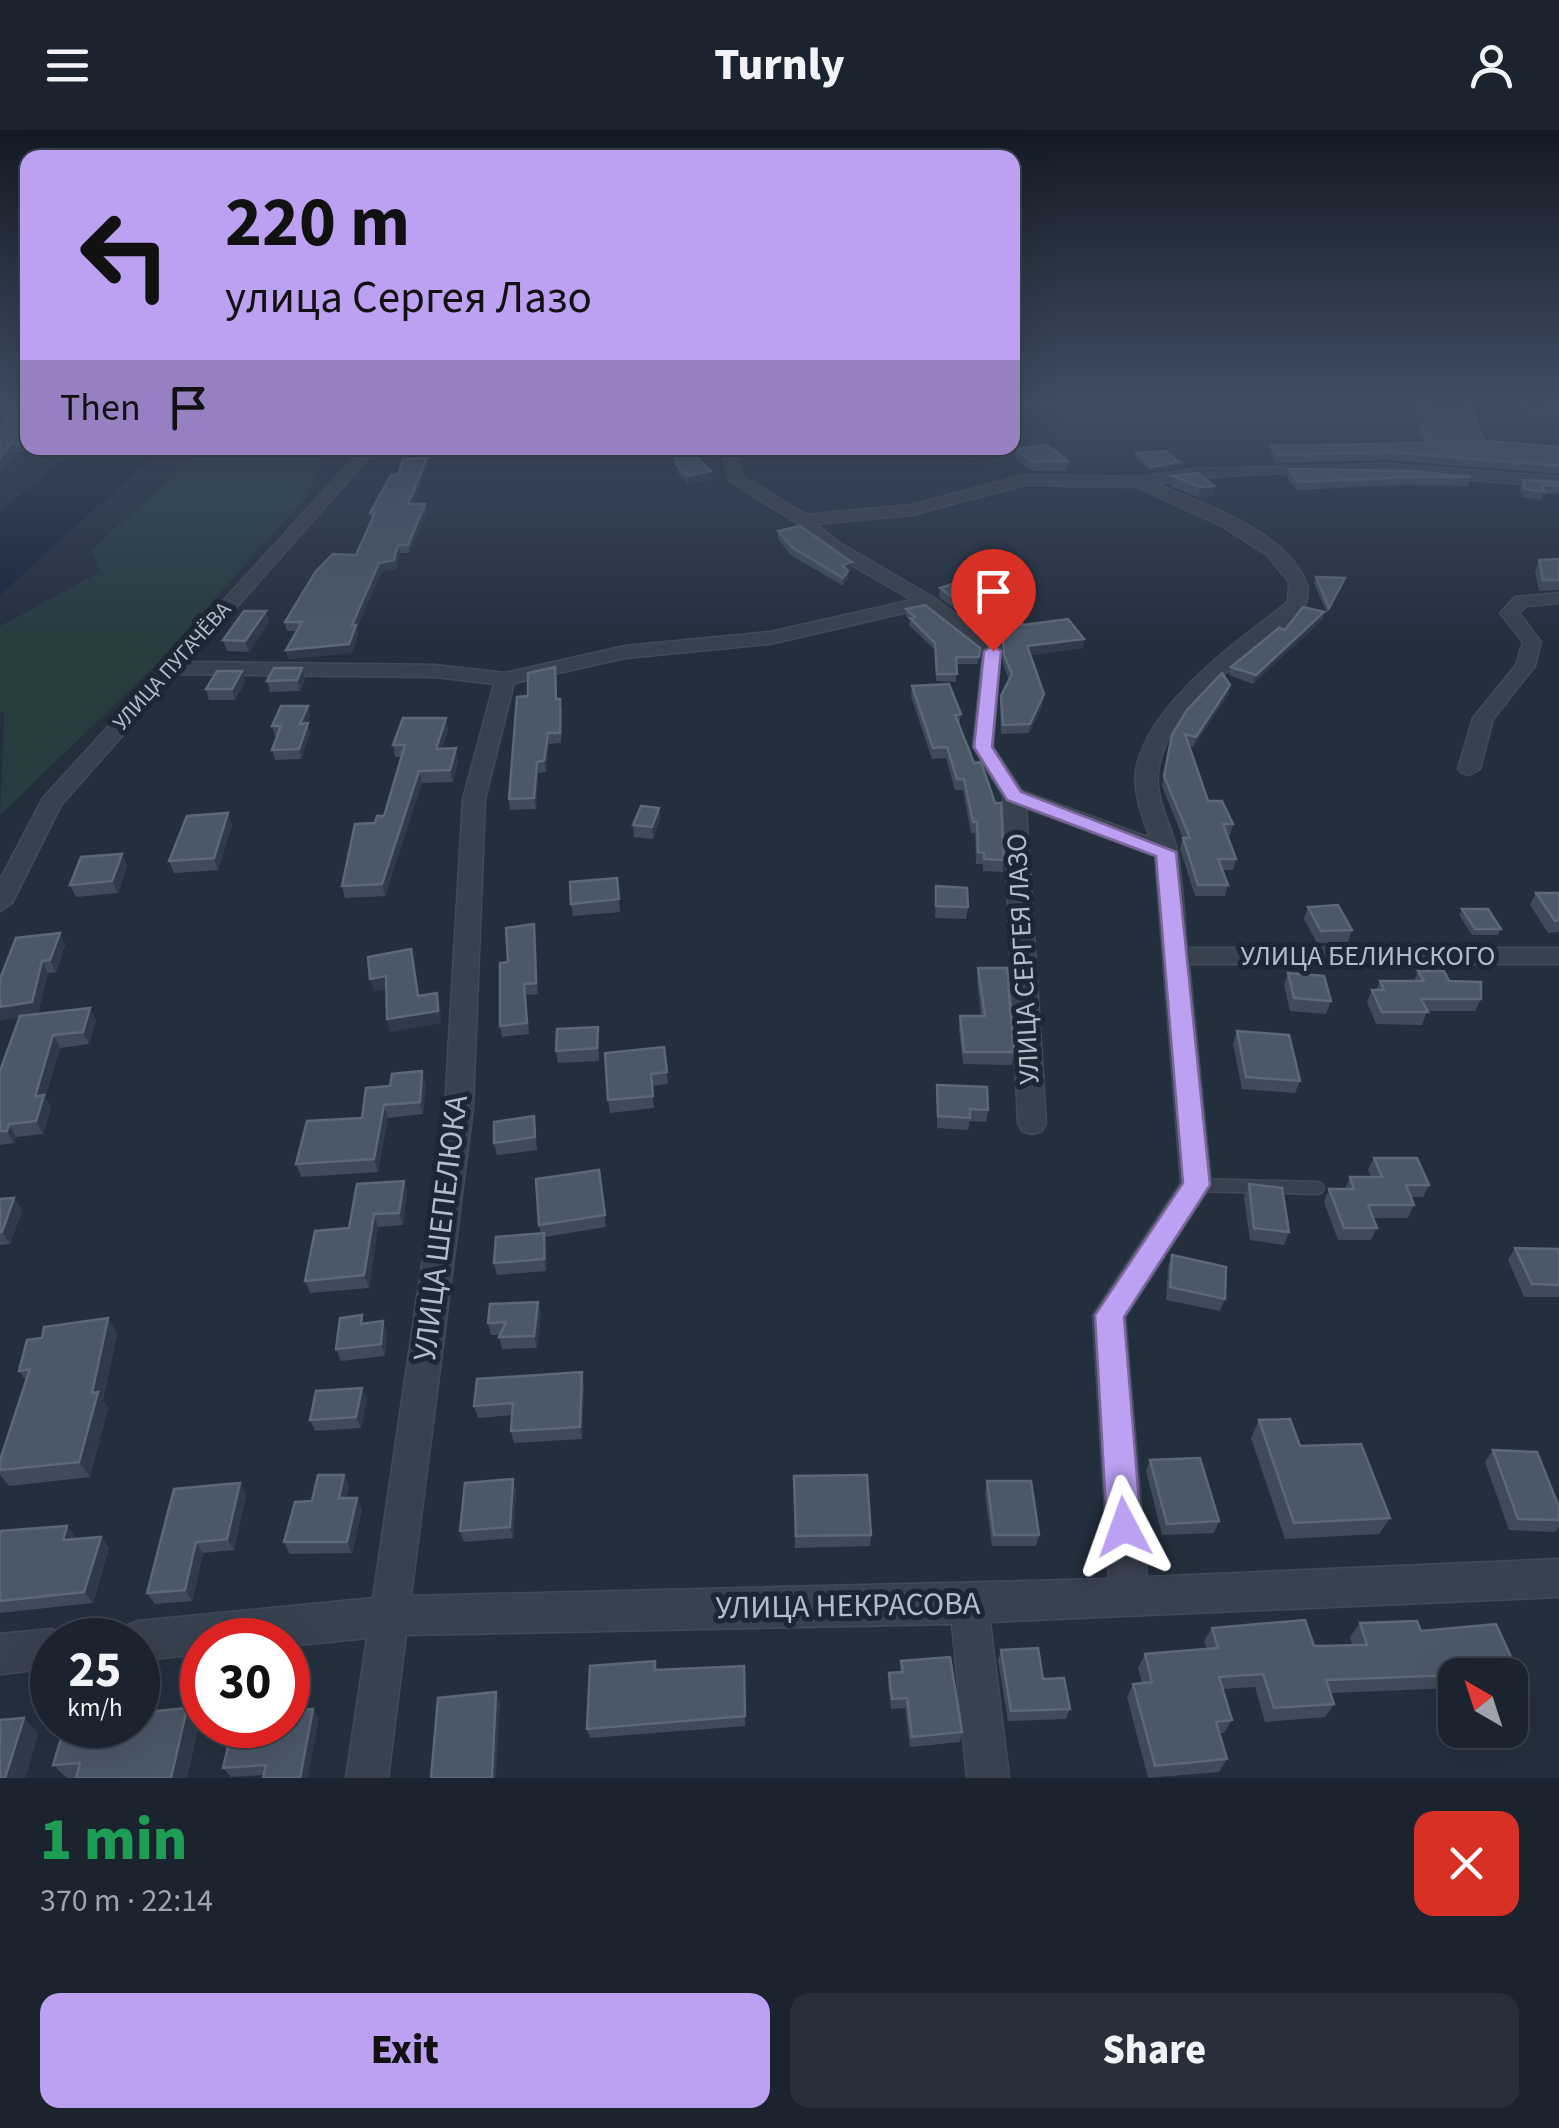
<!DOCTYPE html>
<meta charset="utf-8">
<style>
:root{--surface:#1b232e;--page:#282f3a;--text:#f1f3f6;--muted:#a0a4aa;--line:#39404a;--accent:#bca0f2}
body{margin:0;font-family:"Source Sans 3",sans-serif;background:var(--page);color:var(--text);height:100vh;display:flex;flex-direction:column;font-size:38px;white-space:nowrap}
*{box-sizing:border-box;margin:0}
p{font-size:32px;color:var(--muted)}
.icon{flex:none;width:55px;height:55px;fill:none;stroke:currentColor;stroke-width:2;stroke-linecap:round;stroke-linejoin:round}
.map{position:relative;height:1648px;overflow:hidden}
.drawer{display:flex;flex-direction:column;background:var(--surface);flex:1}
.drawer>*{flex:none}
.banner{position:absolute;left:20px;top:20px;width:1000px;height:305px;border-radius:20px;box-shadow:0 10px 40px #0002,0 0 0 2px var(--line);background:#bca0f2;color:#111;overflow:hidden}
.needle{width:65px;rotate:321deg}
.controls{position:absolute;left:1438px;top:1528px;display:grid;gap:20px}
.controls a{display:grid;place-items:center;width:90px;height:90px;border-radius:20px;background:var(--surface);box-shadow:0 10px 40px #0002,0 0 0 2px var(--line);font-size:50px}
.speed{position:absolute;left:30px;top:1488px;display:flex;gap:20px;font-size:50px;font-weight:700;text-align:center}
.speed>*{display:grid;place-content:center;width:130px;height:130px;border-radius:50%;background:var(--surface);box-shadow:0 10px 40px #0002,0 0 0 2px var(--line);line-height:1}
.speed small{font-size:25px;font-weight:400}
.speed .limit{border:15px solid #d22;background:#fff;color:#111}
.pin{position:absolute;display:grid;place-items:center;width:85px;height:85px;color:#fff;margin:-102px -42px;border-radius:50% 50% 50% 0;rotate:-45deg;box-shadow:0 0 10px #0007}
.pin .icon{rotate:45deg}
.me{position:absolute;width:110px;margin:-55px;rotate:356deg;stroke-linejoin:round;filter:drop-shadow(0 0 8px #0008)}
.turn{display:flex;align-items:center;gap:35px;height:210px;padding:0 40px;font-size:45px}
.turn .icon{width:130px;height:130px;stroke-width:2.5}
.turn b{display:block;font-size:70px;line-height:85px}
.then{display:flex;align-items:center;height:95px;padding:0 40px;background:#0003;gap:20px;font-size:38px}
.round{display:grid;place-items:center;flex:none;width:105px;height:105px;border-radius:20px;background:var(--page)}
.overview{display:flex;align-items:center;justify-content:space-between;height:170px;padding:0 40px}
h1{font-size:60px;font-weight:800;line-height:75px;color:#1e9e55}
.button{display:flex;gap:20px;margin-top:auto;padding:20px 40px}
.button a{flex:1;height:115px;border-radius:20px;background:var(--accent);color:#111;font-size:40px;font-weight:800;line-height:115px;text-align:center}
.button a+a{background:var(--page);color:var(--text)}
header{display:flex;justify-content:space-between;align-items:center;height:130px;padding:0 40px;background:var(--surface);font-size:45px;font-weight:800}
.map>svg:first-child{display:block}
.green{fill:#263c3f}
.water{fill:#17263c}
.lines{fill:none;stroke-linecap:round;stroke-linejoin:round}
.service-casing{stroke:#414a57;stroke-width:3}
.minor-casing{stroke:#414a57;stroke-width:3}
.service{fill:#38414e;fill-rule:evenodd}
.minor{fill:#38414e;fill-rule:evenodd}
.wall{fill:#3f4b5c}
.shaded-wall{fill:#2f3b4b}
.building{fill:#4b5868;stroke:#5c6777;stroke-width:2.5}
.route{fill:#bca0f2;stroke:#7a689d;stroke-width:2.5}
.labels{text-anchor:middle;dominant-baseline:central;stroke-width:10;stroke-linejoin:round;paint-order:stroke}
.far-street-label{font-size:22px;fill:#b4bcc9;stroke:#1d2633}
.street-label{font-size:28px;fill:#b4bcc9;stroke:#1d2633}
.near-street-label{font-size:32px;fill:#b4bcc9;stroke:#1d2633}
</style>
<header><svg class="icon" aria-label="menu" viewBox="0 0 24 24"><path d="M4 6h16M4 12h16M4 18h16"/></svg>Turnly<svg class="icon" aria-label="person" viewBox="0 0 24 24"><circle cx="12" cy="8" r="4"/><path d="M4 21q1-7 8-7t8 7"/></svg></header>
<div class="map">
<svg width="1559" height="1648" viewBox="0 0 1559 1648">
<rect width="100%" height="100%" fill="#242f3e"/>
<!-- green -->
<path class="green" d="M205,318H306L323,331L309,363L153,538L0,685L4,582H0V496L100,442L91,420Z"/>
<!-- water -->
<path class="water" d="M76,318H162L0,465V382Z"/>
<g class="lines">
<defs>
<path id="service" d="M1196,1049L1317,1052L1322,1054L1324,1058L1322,1062L1317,1064L1196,1061L1191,1059L1189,1055L1191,1051Z"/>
<path id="minor" d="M1309,275H1467L1397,283L1316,279Z
M363,318H377L188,532L435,535L505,543L625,516L770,502L912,470L826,420L797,393L730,351L721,318H735L742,346L806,385L911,375L1025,345L1140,347L1191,339L1387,334L1559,347V357C1426,346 1289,333 1157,354C1207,376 1288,401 1308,457C1307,465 1308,473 1302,479C1256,528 1174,563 1159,636C1152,667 1173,696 1178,725C1183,756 1184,787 1187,818H1559V834H1189L1211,1055L1125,1187L1147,1447L1559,1429V1467L990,1492L1009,1648H967L952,1494L406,1505L388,1648H346L367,1508L288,1516V1510H202V1524L138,1530V1510H119L124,1497L138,1491L373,1468L445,978L463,669L494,554L435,547L177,544L61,675L12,773L0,781V750L43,668ZM1025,355L1137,357L1222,396L1267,425L1289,452L1288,472C1239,510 1146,575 1136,641C1133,663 1143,688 1150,708L1022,661L993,617L1000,517L934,468L838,412L816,394L911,385ZM925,478L983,523L973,617L1003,666L1018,993L1022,1001L1032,1004L1042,1001L1046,993L1026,678L1155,726L1181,1053L1093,1185L1109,1449L411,1466L473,978L485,669L514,553L625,528L770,514Z
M1559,463V473L1526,476L1519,483L1541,512L1535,536L1493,589L1480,639L1469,645L1462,643L1458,639L1473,588L1516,535L1523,512L1500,483L1515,467Z
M52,1499L68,1510H52V1538L0,1544V1504Z"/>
</defs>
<!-- service casing -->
<use href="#service" class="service-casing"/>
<!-- minor casing -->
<use href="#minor" class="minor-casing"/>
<!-- service -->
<use href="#service" class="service"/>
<!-- minor -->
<use href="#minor" class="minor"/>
</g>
<!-- wall -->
<path class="wall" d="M20,275L28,318H30L27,321L16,322L0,341V299Z
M1512,275H1559V286L1526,288Z
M1412,278L1484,311L1559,317V344L1387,330L1276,333L1269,324L1271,316L1422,313L1418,303L1420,295H1426L1410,285Z
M675,318L696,327L711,341L712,350L688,354L677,342Z
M1016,319L1068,331L1066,341H1030L1015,329Z
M1136,323L1178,337L1151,341L1135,328Z
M428,337L413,374L427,382L409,423H400L396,439L381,442L357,498L358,504L352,523L288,529L296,501H287L285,492L356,425L372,390L370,383L398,345Z
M1289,339L1471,347L1468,356L1406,355L1297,360L1287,347Z
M1173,346L1214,356L1212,366L1198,367L1171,356Z
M1523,350L1559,352V364L1543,363L1541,370L1522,367L1520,358Z
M778,401L852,440L848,441V449L843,456L792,426L778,409Z
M1559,429V460L1539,461L1535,441L1539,430Z
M1316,447L1345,448L1327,483L1314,453Z
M940,458L1083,518L1030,525L1043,574L1029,603L1001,604L1000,575L1001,566L1009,550L1003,534L1002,514L939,467Z
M906,479L980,518L978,534H956V552L936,551L935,520L909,495L910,490L906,486Z
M266,481L269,492L249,522L227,521L223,510Z
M1324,482L1322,490L1253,554L1229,545L1231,537L1285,500Z
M302,538L305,549L300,561L270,562L267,551Z
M242,541L245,552L235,570H209L206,559Z
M557,547V569L562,579L561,613L549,614L546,642L538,643L536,679L510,680L509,669L528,566Z
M1230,555L1228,565L1193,617L1189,616L1208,671L1233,694L1230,705H1227L1236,729L1233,740H1222L1228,755L1225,766H1195L1180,719L1183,708L1162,656L1172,605Z
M912,556L961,584L959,595L1004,730L1003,742L983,741V734H976L975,703H971L963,660H955L946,628L932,629L911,566Z
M310,585L307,593L310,603L301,629L275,630L272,620L277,606H275L272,596Z
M446,588L448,600L442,618L458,630L453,652L422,653L385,766L345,768L342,756L375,693L384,686L401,627H395L393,615Z
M659,678L660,689L653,709L634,707L633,695Z
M228,683L232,695L218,740L174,743L169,731Z
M122,724L127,736L118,763L76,767L70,755Z
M617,748L620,782L573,786L571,774Z
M936,756L968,777L966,789L935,788Z
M1536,763H1559V802L1548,803L1530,775Z
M1308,777L1352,800L1348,812L1317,813L1304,789Z
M1462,779L1501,799L1498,805H1472L1459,785Z
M534,794L538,864L526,865L529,904L502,907L500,896L508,832Z
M60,803L65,815L56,842L48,843L38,883L96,890L89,914L60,918L45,967L51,978L43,1004L16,1007L14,1013L0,1015V941L19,887L0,890V849Z
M978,838L1014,922L1012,935L963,934L959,899L960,886H981L977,850Z
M1418,841L1449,851L1481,869L1475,881H1427L1422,895L1376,894L1367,872L1372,860H1376L1380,851H1414Z
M1288,843L1331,871L1326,884L1290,881L1284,855Z
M598,897L599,931L558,933L556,921Z
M1237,901L1300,951L1295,963L1242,959L1233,914Z
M664,917L668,954L652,956L654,978L610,983L608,970Z
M426,954L423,984L388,988L378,1042L301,1047L296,1034L362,988Z
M937,955L988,980L986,992L970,991L968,1000L937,998Z
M534,986L537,1020L497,1025L494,1013Z
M1374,1028L1429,1055L1423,1067H1411L1414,1075L1408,1088H1373L1377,1098L1371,1110H1338L1324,1072L1329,1059H1345L1350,1047H1371L1368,1040Z
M599,1040L606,1097L545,1107L547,1115L546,1141L497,1145L494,1133L541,1103L539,1095Z
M404,1051L407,1063L403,1095L378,1097L369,1158L310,1163L305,1151L349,1098Z
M1249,1054L1289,1102L1284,1115L1250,1110L1244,1067Z
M14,1068L22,1080L10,1114L0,1115V1069Z
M1515,1118L1559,1119V1167H1524L1508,1130Z
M1172,1125L1225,1169L1220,1181L1166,1170L1168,1137Z
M538,1172L541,1184L537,1218L502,1219L499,1207L500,1205H491L488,1193Z
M108,1188L117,1204L103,1270L108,1278L90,1347L9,1356L0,1345V1330L26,1251L19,1241L42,1208Z
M365,1193L387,1203L385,1226L341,1231L336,1219Z
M584,1253L582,1309L514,1313L511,1301L512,1285L478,1288L474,1276Z
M362,1258L367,1270L361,1298L315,1301L310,1290Z
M1259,1290L1300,1316L1390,1388L1379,1404L1285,1409L1251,1308Z
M1493,1320L1559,1377V1397L1555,1402L1509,1400L1485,1332Z
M1150,1330L1219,1391L1214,1403L1162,1405L1146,1341Z
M344,1345L349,1356L346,1368L362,1379L352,1423L290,1424L284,1412L312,1371Z
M794,1346L871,1405L870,1416L795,1418Z
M513,1349L516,1360L513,1408L464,1412L460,1401Z
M987,1351L1039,1405L1036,1416H992L985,1363Z
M240,1353L246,1365L234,1420L203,1423L192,1471L155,1474L147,1463Z
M0,1401L76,1407L75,1409L101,1407L109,1418L93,1473L0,1483Z
M1305,1490L1314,1516L1352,1515L1350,1507L1360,1493L1417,1491L1421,1501L1496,1494L1527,1562L1514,1575L1510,1576V1545H1455V1558L1331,1563L1334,1574L1325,1587L1265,1592L1255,1557L1222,1559L1232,1590L1224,1603H1220L1227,1629L1219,1642L1148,1648L1127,1567L1133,1554L1142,1553L1138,1538L1145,1524L1207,1519L1204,1511L1212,1498Z
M1001,1520L1070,1579L1066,1589L1008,1591L998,1530Z
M901,1531L962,1602L960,1612L910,1617L905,1578L891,1579L888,1553L889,1543L900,1542Z
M744,1536L745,1596L590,1608L587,1599L657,1540Z
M319,1589L264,1645L231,1647L223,1638Z
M199,1593L187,1648H67L53,1635Z"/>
<!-- shaded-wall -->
<path class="shaded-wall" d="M1,275H10L0,289V276Z
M12,313L16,322L0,341V328Z
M427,328L428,337L410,382L408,374Z
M1179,332L1178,337L1151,341L1152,337Z
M711,341L712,350L688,354V346Z
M1214,356L1212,366L1198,367L1200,357Z
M425,374L427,382L409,423L408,415Z
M398,415L400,423L396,439L381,442L357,498L358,504L352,523L288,529L286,520L352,495L379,433Z
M852,432V440L841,443L842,435Z
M848,441V449L843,456V448Z
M266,481L269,492L249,522L245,511Z
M1324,482L1322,490L1253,554L1256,545Z
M1084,509L1083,518L1026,525L1027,516Z
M302,538L305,549L300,561L297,550Z
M242,541L245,552L235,570L232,559Z
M1230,555L1228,565L1193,617L1196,607Z
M1044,564L1043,574L1029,603L1030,594Z
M308,576L310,585L303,603L300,594Z
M446,588L448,600L438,630L436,619Z
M308,593L310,603L301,629L299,619Z
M548,603L549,614L546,642L544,631Z
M456,618L458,630L453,652L450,640Z
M537,632L538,643L536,679L534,668Z
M419,641L422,653L385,766L382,754Z
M659,678L660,689L653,709L652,697Z
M228,683L232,695L218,740L214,728Z
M122,724L127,736L118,763L112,751Z
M534,794L536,805L538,864L536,853Z
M60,803L65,815L56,842L50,830Z
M42,831L48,843L38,884L0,890V877Z
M386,846L389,859L374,861L370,849Z
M437,863L440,875L441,893L390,902L387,889Z
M90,878L96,890L89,914L83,902Z
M53,905L60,918L45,967L51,978L43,1004L36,991L35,967Z
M422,941L426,954L423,984L420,972Z
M384,975L388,988L378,1042L374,1029Z
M9,994L16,1007L14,1013L7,1001Z
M404,1051L407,1063L403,1095L399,1083Z
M14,1068L22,1080L10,1114L2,1102Z
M374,1084L378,1097L369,1158L364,1145Z
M544,1103L547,1115L546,1141L544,1129Z
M538,1172L541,1184L537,1218L534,1206Z
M108,1188L117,1204L103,1270L108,1278L90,1347L79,1332Z
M383,1191L387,1203L385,1226L381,1214Z
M582,1242L584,1253L582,1309L580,1297Z
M362,1258L367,1270L361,1298L356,1287Z
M344,1345L349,1356L344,1379L339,1368Z
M513,1349L516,1360L513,1408L510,1397Z
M240,1353L246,1365L234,1420L227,1409Z
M357,1368L362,1379L352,1423L347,1412Z
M67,1396L76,1407L71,1421L63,1410Z
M101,1407L109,1418L93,1473L84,1462Z
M196,1412L203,1423L192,1471L185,1460Z
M496,1562L500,1572L496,1648H492Z
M187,1578L199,1593L187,1648H171Z
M313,1579L319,1589L308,1648H300Z
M24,1588L39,1603L25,1648H5Z"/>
<!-- building -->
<path class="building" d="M20,275H28V308L24,312L12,313L0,328V299Z
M1436,275H1470L1484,311L1559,317V336L1390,322L1278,325L1271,316L1428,313L1420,295L1441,296L1412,278Z
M1523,275H1559V278L1528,280Z
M1047,315L1068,331L1031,332L1016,319Z
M675,318H695L696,327L711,341L688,346L676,334Z
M1165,321L1179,332L1152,337L1136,323Z
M427,328L408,374H425L408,415H398L394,430L379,433L352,495H356L349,514L286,520L302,492H285L316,441L333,424L356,425L375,383H370L391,345H398L403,329Z
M1289,339L1411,341L1471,347H1409L1299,352Z
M1198,343L1214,356L1200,357L1173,346Z
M1523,350L1559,352V356L1542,355L1544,362L1525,359Z
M800,396L852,432L842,435L848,441L843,448L793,418L778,401Z
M1559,429V450H1543L1539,430Z
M1316,447L1345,448L1329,478Z
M962,451L1024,495L1068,489L1084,509L1027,516L1044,564L1030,594L1003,595L1001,566L1012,544L1004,525L1003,505L940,458Z
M925,475L980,518L979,527H956L957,544H937L935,513L910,488L915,487L906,479Z
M1303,477L1324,482L1256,545L1231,537L1279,498L1285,500Z
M244,481H266L245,511L223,510Z
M555,537L556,569H560V603H548L544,631L537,632L534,668L509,669L517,567L528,566V543Z
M274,538H302L297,550L267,551Z
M217,541H242L232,559H206Z
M1222,543L1230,555L1196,607L1185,604L1208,671H1222L1233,694H1223L1236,729H1218L1228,755H1198L1183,708H1190L1164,646L1172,605L1187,580Z
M949,554L961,584L955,585L974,633L981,632L995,673H1001L1004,730L984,729V723L978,722L977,692H973L964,649H957L947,617L933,618L912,556Z
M281,576H308L300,594L308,593L299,619L272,620L281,596H272Z
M403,588H446L436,619L456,618L450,640L419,641L382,754L342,756L355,694L375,693L377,686H384L405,615H393Z
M641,676L659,678L652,697L633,695Z
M228,683L214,728L169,731L187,686Z
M122,724L112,751L70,755L81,727Z
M617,748L619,769L571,774L570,752Z
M936,756L967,758L968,777L936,776Z
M1536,763H1559V790L1555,791Z
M1338,775L1352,800L1321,801L1308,777Z
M1462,779H1488L1501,799H1475Z
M534,794L536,853L524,854L527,893L500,896V833L508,832L506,798Z
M60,803L50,830L42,831L32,872L0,877V849L16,808Z
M411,819L418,866L437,863L438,881L387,889L386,846L370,849L368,827Z
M978,838H1007L1014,922H964L960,886H985Z
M1418,841H1444L1449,851L1481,852V869H1421L1428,882H1382L1372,860H1384L1380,851H1424Z
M1288,843L1324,846L1331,871L1294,868Z
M90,878L83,902L53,905L35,967L44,965L36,991L9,994L7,1001H0V941L20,886Z
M598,897L597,918L556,921L557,899Z
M1237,901L1289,905L1300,951L1246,947Z
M664,917L667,942L651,944L653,966L608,970L605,923Z
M422,941L420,972L384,975L374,1029L296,1034L307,991L362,988L366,958L390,956L392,944Z
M937,955L987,957L988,980L970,979V988L938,986Z
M534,986L535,1007L494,1013V992Z
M1374,1028H1417L1429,1055H1406L1414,1075H1368L1377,1098H1344L1329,1059H1354L1350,1047H1382Z
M599,1040L605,1085L539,1095L536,1049Z
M404,1051L399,1083L374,1084L364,1145L305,1151L315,1101L349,1098L357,1054Z
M1249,1054L1282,1058L1289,1102L1254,1098Z
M14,1068L2,1102H0V1069Z
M544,1103V1129L494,1133L496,1107Z
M1515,1118L1559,1119V1155L1532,1154Z
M1172,1125L1226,1137L1225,1169L1170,1157Z
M538,1172L534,1206L499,1207L506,1192L488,1193L490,1174Z
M362,1185L361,1194L383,1191L381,1214L336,1219L340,1188Z
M108,1188L92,1263L98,1262L79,1332L0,1340V1330L30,1239L19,1241L27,1210L42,1208L44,1197Z
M582,1242L580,1297L511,1301L513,1273L474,1276L477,1249Z
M362,1258L356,1287L310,1290L316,1261Z
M1290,1289L1300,1316L1361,1314L1390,1388L1294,1393L1259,1290Z
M1493,1320L1537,1322L1559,1377V1390L1518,1389Z
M1200,1328L1219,1391L1167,1394L1150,1330Z
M318,1345H344L339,1368H357L347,1412H284L295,1372L312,1371Z
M867,1345L871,1405L796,1406L794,1346Z
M513,1349L510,1397L460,1401L465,1353Z
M987,1351H1031L1039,1405H994Z
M240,1353L227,1409L196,1412L185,1460L147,1463L174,1359Z
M67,1396L63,1410L101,1407L84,1462L0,1471V1401Z
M1305,1490L1314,1516L1367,1515L1360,1493L1417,1491L1421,1501L1496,1494L1527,1562L1510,1564V1545H1455L1326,1550L1334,1574L1274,1578L1263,1544L1219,1547L1232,1590L1216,1592L1227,1629L1155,1636L1133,1554L1152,1552L1145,1524L1218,1518L1212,1498Z
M1038,1518L1043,1549L1064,1548L1070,1579L1011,1581L1001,1520Z
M950,1527L962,1602L912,1607L907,1568L892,1569L889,1543L903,1542L901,1531Z
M655,1531V1540L744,1536L745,1586L587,1599L590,1536Z
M496,1562L492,1648H431L438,1568Z
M187,1578L171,1648H76L80,1633L53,1635L62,1605L90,1602L92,1595H138V1583Z
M313,1579L300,1648H263L266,1635L223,1638L233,1595H288V1581Z
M24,1588L5,1648H0V1590Z"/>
<!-- sky -->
<linearGradient id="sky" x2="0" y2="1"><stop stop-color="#141a22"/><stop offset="0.54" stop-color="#3f4d63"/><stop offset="1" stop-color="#3f4d63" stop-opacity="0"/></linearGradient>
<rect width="1559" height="506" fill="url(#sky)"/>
<!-- route -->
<path class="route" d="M993,516L1001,521L992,617L1021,662L1176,722L1210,1055L1124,1187L1141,1397L1136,1408L1124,1413L1112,1408L1107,1397L1095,1185L1183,1053L1156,726L1007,670L974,617L984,521Z"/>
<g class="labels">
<!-- far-street labels -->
<g class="far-street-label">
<text transform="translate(172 536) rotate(-48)">УЛИЦА ПУГАЧЁВА</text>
</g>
<!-- street labels -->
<g class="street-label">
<text x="1368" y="826">УЛИЦА БЕЛИНСКОГО</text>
<text transform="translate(1023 829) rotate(-93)">УЛИЦА СЕРГЕЯ ЛАЗО</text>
</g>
<!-- near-street labels -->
<g class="near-street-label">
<text transform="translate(441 1098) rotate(-83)">УЛИЦА ШЕПЕЛЮКА</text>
<text transform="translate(848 1476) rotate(-1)">УЛИЦА НЕКРАСОВА</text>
</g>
</g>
</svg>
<div class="controls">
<a><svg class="needle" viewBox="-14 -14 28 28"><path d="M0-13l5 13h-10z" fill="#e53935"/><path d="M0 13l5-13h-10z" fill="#a0a4aa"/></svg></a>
</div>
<div class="speed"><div>25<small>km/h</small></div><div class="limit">30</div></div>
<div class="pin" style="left:993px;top:521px;background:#d93025"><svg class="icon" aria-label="arrive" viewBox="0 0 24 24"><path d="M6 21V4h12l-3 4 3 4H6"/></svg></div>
<svg class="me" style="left:1124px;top:1397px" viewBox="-20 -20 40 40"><path d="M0-17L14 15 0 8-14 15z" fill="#bca0f2" stroke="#fff" stroke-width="4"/></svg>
<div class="banner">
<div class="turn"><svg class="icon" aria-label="left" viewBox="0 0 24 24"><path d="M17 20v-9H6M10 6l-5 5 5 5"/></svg><div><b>220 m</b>улица Сергея Лазо</div></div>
<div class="then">Then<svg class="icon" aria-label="arrive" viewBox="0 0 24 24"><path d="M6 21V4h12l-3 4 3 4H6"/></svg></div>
</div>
</div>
<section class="drawer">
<div class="overview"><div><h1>1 min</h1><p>370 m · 22:14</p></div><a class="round" style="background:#d93025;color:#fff"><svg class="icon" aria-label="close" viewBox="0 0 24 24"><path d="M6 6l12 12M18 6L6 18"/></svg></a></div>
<div class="button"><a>Exit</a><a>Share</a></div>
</section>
